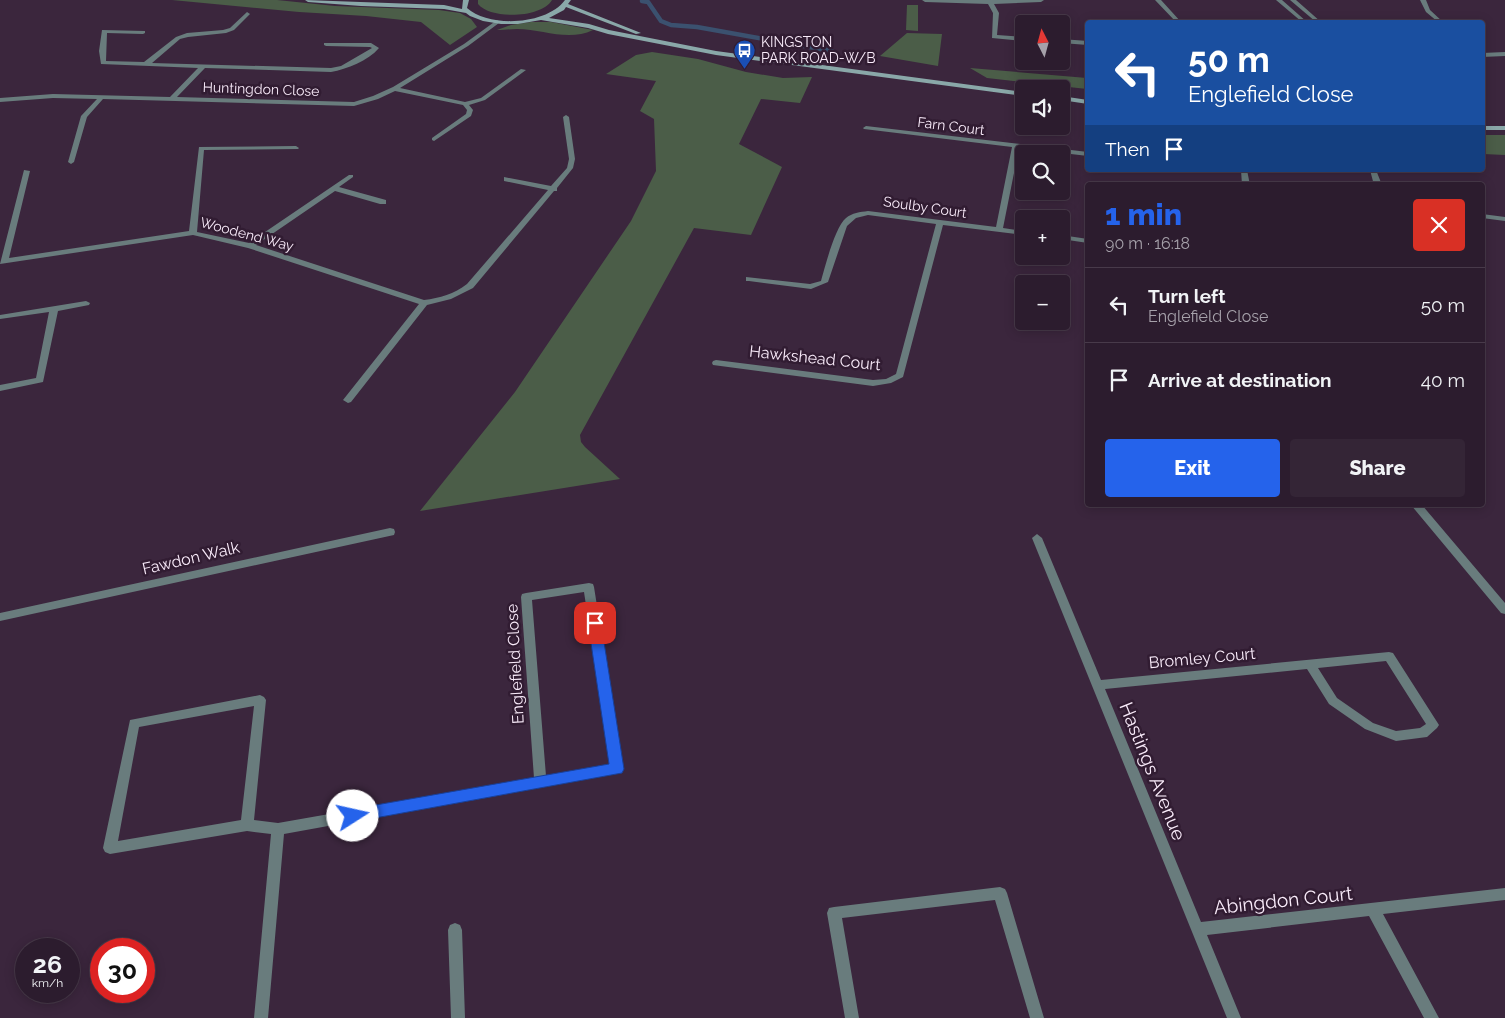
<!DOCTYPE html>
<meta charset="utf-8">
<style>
:root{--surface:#2c1c2e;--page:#342536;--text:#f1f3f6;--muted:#a6a1aa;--line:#483a4a;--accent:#2563eb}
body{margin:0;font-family:Raleway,sans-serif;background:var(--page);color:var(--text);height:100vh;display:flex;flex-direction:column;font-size:19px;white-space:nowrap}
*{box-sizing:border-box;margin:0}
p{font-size:16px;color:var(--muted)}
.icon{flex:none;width:28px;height:28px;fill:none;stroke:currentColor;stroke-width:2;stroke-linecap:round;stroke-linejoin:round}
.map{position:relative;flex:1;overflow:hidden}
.sheet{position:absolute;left:1085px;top:182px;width:400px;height:325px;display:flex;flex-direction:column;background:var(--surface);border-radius:5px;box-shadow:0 2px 12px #0003,0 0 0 1px var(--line)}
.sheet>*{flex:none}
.guide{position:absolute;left:1085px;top:20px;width:400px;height:152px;border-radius:5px;box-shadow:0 2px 12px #0003,0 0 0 1px var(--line);background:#1a4fa0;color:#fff;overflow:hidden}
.needle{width:32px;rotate:354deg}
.buttons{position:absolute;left:1015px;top:15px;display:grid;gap:10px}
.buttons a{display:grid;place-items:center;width:55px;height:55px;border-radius:5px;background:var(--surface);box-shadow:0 2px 12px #0003,0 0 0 1px var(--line);font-size:25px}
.speed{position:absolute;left:15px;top:938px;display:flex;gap:10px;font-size:25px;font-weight:700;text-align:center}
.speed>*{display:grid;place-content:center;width:65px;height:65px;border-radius:50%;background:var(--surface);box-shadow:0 2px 12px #0003,0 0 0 1px var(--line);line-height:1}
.speed small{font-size:12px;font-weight:400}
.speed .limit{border:8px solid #d22;background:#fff;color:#111}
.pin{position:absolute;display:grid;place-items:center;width:42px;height:42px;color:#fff;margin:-21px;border-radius:10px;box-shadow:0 2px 8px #0006}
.me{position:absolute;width:55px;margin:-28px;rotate:80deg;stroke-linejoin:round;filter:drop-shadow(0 0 4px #0008)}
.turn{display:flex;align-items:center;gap:18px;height:105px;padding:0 20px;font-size:22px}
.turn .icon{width:65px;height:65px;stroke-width:2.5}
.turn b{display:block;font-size:35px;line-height:42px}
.then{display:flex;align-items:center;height:48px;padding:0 20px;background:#0003;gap:10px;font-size:19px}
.round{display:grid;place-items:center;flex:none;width:52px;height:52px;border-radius:5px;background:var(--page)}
.summary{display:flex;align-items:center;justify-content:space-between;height:85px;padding:0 20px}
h1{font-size:30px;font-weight:800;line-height:38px;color:var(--accent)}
.action{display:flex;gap:10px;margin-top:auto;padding:10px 20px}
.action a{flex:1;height:58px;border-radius:5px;background:var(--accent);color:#fff;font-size:20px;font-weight:800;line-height:58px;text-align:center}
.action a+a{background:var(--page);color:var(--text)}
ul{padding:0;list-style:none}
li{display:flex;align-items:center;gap:15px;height:75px;padding:0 20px;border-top:1px solid var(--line)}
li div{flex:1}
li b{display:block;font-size:19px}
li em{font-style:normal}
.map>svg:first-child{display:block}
.green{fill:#4b5d48}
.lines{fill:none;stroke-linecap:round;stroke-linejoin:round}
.stream{stroke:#3b516f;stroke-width:4.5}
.street{fill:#697c7d;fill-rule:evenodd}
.secondary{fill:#8aa8a9;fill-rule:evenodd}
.route{fill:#2563eb;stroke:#184099}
.labels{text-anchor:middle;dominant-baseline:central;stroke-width:5;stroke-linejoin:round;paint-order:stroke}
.far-poi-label{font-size:14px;fill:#f9ebfa;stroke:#311c32;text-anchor:start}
.far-street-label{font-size:14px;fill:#f9ebfa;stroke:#311c32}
.street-label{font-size:16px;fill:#f9ebfa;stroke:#311c32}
.near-street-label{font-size:19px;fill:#f9ebfa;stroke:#311c32}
</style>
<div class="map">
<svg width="1505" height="1018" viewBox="0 0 1505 1018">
<rect width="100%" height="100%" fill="#3b263d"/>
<!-- green -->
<path class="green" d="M172,0H277L335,6L439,10L460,13L471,19L477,27L450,45L421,22L366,16L299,12Z
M478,0H552C542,18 491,20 478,4Z
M907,5H918V31L906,30Z
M531,22H551L593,30C568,42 543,29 517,29C510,29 504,30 497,30L511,25Z
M907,33L942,34L938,66L880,56Z
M652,52L698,59L746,72L783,78L812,77L800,103L761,99L739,144L782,167L751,235L694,228L580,435L581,442L585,447L620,479L420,511L515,392L631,221L656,171L654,119L640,111L656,81L606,74L636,55Z
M970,68L1087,78V89L987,78Z
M1482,135H1505V155L1483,154Z"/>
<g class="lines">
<!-- stream -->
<path class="stream" d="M642,1L648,2L661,21L671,25L697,27L832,51"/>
<!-- street -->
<path class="street" d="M922,0H1044L1041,2L994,4L999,13L997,35L1024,37V41L992,38L993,13L988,4L925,2Z
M1155,0H1161L1181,22H1176Z
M1276,0H1282L1307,22H1302Z
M1290,0H1296L1321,22H1316Z
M1420,0H1426L1430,10L1443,22H1438L1426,12Z
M247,12L250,14L234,30L226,33L188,37L180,39L152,63L331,68L341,66L372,48L370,47L326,46L324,45V43H371L379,48C368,61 347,69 331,72L205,68L177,97L354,102L373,96L393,87L464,44L497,20L500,22L499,23L468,46L400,88L465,102L481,98L521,69L526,70L485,100L469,105L473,110L471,116L434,141L432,140V138L466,114L467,110L463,105L395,91L378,99L354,106L103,99L87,117L74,162L71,164L68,162L81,116L97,99L53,98L0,102V98L53,94L170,97L198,68L101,64L99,51L102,30L145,31V33L143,34L107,33L106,61L144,62L176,37L187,33L223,30L230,28Z
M1061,39L1088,41V45L1061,43Z
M1505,52V56L1482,57V53Z
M566,115L569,117L575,159L573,168L557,188V191H554L473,288L451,299L427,305L351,402L348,403L343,400L419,304L248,248L193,235L0,264L24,170L30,171L9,258L189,231L199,147L296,146L299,148L298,149L204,150L197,232L249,243L349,175H353V177L339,187L386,200V204H380L335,191L256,245L424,300C440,298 454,294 467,284L548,190L504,181V177L551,186L567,168L569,159L563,117Z
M866,126L1088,152V156L1019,148L1003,228L1024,231V235L943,225L903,377L891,383L873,386L713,365L712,363L713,361L716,360L873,380L886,379L896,374L936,224L868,215L856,218L847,226L828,282L811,289L749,281H746V277L810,284L821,281C825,267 835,227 846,218C852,213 860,212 868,211L996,227L1012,147L864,129L863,128Z
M1241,170H1247L1250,185H1242Z
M1370,170H1376L1382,185H1374Z
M1482,214L1505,217V221L1482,218Z
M1061,235L1088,239V243L1061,239Z
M86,301L90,303L89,305L58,311L43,382L0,391V385L36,378L49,312L0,319V315Z
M1411,505H1422L1505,603V614L1501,613Z
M390,528L394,529L395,532L394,535L0,621V613Z
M1037,534L1042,538L1101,680L1389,652L1393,653L1439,725L1437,728L1427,737L1396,741L1365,729L1329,704L1307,669L1105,689L1201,922L1505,888V900L1383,914L1439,1018H1424L1369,916L1207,935L1241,1018H1227L1032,538ZM1386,661L1426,724L1420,728L1396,731L1373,723L1337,698L1318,668Z
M589,583L593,584L594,587L623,769L621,773L284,834L268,1018H254L271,834L247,831L110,854L105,852L103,848L130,720L260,695L264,697L266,700L254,820L278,823L534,778L521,597L522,594L526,593ZM584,592L610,765L546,776L532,600ZM254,706L241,820L118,841L139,727Z
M1000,887L1005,889L1007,893L1044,1018H1030L995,900L842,918L859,1018H845L827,913L829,908L834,907Z
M455,923L460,925L462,930L465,1018H451L448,930L450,925Z"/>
<!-- secondary -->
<path class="secondary" d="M305,0L444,5L462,9L463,0H469L467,8C489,28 547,25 565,0H571L568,4L641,33L636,34L566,7L564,10L549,18L589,24L609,30L716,51L1024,92V96L716,55L608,34L588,28L541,20L518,24H501L483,21L470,16L466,13L444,9L361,6L308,2Z
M1061,96L1088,100V104L1061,100Z
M1482,126H1505V130H1482Z"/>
</g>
<!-- route -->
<path class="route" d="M595,618L599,620L601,623L624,769L622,773L353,822L348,820L345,816L348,811L353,809L609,764L588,623L590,620Z"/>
<!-- icons -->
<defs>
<symbol id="bus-pin" viewBox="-11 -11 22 30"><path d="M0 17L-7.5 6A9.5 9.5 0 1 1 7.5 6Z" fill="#1a4fb4" stroke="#311c32"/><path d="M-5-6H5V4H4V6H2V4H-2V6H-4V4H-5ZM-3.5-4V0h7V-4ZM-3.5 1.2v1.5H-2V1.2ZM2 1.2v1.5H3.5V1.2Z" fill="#fff"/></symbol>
</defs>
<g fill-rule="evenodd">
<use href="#bus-pin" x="732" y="38" width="25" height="34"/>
</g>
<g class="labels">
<!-- far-poi labels -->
<g class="far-poi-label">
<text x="761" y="42">KINGSTON<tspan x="761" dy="16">PARK ROAD-W/B</tspan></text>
</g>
<!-- far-street labels -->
<g class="far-street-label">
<text transform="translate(261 89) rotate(2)">Huntingdon Close</text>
<text transform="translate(951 126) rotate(7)">Farn Court</text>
<text transform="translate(925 207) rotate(8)">Soulby Court</text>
<text transform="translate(247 234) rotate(15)">Woodend Way</text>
</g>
<!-- street labels -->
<g class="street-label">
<text transform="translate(815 358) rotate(6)">Hawkshead Court</text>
<text transform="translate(191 558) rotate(-13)">Fawdon Walk</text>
<text transform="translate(1202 658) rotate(-5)">Bromley Court</text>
<text transform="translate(515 664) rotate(-93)">Englefield Close</text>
</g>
<!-- near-street labels -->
<g class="near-street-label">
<text transform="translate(1153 771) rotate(68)">Hastings Avenue</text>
<text transform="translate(1283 900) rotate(-6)">Abingdon Court</text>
</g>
</g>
</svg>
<div class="buttons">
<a><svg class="needle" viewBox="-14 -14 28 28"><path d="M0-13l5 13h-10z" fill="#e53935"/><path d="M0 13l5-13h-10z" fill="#a6a1aa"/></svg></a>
<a><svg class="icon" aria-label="sound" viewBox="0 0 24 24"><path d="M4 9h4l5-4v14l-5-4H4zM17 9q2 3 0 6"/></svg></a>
<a><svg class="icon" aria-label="search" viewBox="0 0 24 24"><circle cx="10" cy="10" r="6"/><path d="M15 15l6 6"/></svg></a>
<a>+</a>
<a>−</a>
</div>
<div class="speed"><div>26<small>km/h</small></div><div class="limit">30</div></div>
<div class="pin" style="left:595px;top:623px;background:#d93025"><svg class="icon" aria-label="arrive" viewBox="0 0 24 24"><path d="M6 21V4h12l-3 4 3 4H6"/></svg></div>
<svg class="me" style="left:353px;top:816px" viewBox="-20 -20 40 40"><circle r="19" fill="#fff"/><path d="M0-13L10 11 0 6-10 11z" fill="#2563eb"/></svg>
<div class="guide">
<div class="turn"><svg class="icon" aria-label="left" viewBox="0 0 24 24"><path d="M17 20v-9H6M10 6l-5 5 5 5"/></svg><div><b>50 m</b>Englefield Close</div></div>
<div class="then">Then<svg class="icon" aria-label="arrive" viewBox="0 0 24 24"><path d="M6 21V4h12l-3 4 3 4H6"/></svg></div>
</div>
<section class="sheet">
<div class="summary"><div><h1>1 min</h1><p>90 m · 16:18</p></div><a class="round" style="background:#d93025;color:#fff"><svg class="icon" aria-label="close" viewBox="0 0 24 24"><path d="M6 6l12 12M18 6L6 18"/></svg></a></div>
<ul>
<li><svg class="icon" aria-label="left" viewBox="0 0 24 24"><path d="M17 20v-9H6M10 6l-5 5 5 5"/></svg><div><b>Turn left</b><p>Englefield Close</p></div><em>50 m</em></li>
<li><svg class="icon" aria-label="arrive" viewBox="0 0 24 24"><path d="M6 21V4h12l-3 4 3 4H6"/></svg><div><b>Arrive at destination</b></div><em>40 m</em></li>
</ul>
<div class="action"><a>Exit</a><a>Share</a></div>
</section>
</div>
